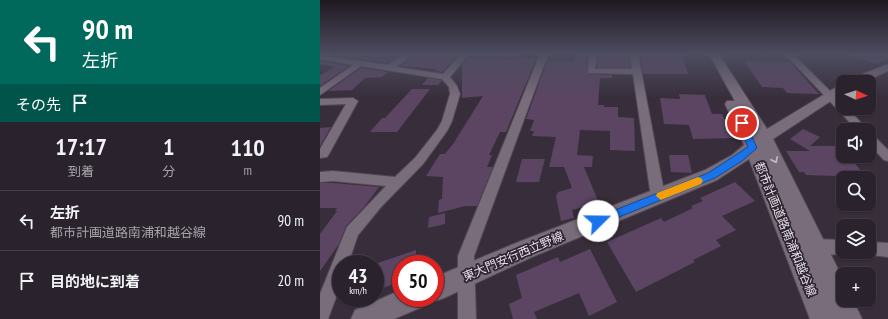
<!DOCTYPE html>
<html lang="ja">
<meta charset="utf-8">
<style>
:root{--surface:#2a222c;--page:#362f38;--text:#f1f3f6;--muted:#a5a4a9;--line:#463f48}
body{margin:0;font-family:"PT Sans Narrow","Noto Sans JP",sans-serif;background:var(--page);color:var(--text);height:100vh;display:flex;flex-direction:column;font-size:15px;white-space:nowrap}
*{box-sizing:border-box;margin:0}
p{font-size:13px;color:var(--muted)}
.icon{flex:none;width:22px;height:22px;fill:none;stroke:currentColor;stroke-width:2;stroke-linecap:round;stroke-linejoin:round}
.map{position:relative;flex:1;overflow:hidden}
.details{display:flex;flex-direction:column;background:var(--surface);width:320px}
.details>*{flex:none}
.banner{background:#00695c;color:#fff;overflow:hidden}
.needle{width:26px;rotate:93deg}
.buttons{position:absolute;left:516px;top:75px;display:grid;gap:8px}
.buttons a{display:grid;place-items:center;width:40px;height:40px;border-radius:8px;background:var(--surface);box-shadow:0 1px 3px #0004,0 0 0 1px var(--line);font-size:20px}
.speed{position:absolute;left:12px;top:255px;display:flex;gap:8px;font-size:20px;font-weight:700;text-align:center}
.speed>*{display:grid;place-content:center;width:52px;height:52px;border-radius:50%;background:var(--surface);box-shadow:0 1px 3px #0004,0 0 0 1px var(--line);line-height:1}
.speed small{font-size:10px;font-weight:400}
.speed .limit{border:6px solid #d22;background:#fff;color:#111}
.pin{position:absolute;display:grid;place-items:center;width:34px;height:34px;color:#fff;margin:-17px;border:2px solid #fff;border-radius:50%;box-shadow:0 1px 4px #0007}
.me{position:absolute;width:44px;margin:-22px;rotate:68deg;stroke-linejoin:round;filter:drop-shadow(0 0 3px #0008)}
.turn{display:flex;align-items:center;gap:14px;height:84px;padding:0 16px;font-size:18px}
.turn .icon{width:52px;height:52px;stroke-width:2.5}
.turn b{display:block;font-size:28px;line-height:34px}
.then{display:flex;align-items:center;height:38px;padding:0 16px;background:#0003;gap:8px;font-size:15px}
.eta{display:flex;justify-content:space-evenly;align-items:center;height:68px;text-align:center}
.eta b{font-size:24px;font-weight:700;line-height:28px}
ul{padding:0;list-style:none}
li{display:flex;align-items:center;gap:12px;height:60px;padding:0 16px;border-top:1px solid var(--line)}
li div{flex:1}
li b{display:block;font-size:15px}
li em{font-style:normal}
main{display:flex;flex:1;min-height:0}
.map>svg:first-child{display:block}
.building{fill:#5b4562}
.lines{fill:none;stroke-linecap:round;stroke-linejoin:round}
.street-casing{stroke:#534a55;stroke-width:2}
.secondary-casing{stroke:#534a55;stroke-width:2}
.street{fill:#796d7c;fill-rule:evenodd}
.secondary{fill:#796d7c;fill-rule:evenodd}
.oneway{stroke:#c5bdc8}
.route{fill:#1a73e8;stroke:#114b97}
.slow{fill:#f59e0b}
.labels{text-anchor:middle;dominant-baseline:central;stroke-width:3.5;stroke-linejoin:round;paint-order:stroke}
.street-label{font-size:12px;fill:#e6dfe8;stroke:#2e2431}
</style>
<main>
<section class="details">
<div class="banner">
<div class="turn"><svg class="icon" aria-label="left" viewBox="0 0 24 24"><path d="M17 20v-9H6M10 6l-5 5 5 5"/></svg><div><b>90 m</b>左折</div></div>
<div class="then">その先<svg class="icon" aria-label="arrive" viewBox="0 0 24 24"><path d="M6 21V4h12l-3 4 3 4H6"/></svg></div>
</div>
<div class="eta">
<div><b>17:17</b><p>到着</p></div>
<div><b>1</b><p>分</p></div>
<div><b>110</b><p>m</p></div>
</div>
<ul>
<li><svg class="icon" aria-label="left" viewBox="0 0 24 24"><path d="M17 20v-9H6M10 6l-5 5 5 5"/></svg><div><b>左折</b><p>都市計画道路南浦和越谷線</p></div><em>90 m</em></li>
<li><svg class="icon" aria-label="arrive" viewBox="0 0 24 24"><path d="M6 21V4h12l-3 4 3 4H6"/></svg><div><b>目的地に到着</b></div><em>20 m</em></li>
</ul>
</section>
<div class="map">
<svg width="568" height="319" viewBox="0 0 568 319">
<rect width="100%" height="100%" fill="#382e3b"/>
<!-- building -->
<path class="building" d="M4,54H82L67,63Z
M94,54H139L122,72L114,71L116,69L80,66Z
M257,54L267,55V74L292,75V78H280L278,105H284V107H298V117L314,118L315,151L290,150V131L260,130L257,155L273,156L272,167H264L279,203L252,210L254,218L241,221L236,196L238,192L252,188L244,167H229L236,137L212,136L214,131H210L214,120L206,119L227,61H253Z
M278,54H309L310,68H277Z
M320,54H362L368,74H323Z
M530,54H568V59L555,64Z
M148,58L216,59L186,132H180L169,155H172L167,167H173L157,206H145L118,213L119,200L122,199L123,177L106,176L120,154H125L133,144L163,96L142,98V64Z
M0,61L29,66L0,86V75L15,67L0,64Z
M424,61L470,62L499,94L467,93L463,88L442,87Z
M41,68L68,72L62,77L45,78L32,90L8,91Z
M108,78L121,80L122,81L118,85H102Z
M92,89H110L77,132H50L62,118H65Z
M359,94L385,95L392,114H402L414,138L373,139L369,125L344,124L340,98L360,99Z
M11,127L0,146V128Z
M483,129L500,137L490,146H523V156H529L546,177L486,175L484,172H479L466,151H490L470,139Z
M349,155H368L372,173L351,172Z
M202,159H225L219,182H196Z
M415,182L435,201L402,216L416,230L396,240L401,246L373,260L375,262L316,292L287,242L341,218L344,222L373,208L371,206L383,201L380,198Z
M0,183H13L59,187L44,207L26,226L19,244L0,271V234L17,211H15L17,208H0Z
M125,213V224L108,228L109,217Z
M270,249L297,302L269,316L259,293L214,312L217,319H193L189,304L202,298L196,275L238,257L240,262Z
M96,250V264H81V281L55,291V264Z"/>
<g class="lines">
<defs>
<path id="street" d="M84,54H93L76,67L123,74L141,54H198L194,56H147L130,77L137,86L140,94L132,121L127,131L103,164L61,207L38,235L28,264H21V284L8,319H0V294L27,227L66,186L13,181L0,182V172L13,171L75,177L95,158L117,130L122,121L130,94L129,87L122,79L41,66L0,95V88L33,65L0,59V55L67,65Z
M220,54H228L154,256L156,319H138V256Z
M269,54H277L275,69H312L310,54H318L345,197L343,201L338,202L333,201L331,197L313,74L268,73Z
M465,54H473L523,104V108H527L548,130H537Z
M33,98L38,101L9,154L7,157L0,158V149L26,104L0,105V99Z
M549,134L553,135L568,150V161L564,160L549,144Z
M494,239L523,240V252H528C518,256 499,255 488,251L486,246L488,241Z
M549,242L568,243V257L543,254V252H549Z"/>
<path id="secondary" d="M389,54H399L447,129L523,83V93L453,139L523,279V300H533L542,319H490L429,159L397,180L212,257L124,298L115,301L107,298H115V277L196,243L385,170L412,155L424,145L405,104L407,101H415Z
M568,64V71L544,82H528L530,79Z
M81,290V298H106L102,307L74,319H31L35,310Z"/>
</defs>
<!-- street casing -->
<use href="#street" class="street-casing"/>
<!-- secondary casing -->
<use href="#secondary" class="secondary-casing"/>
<!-- street -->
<use href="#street" class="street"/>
<!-- secondary -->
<use href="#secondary" class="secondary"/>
</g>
<!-- one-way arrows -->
<defs><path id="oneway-chevron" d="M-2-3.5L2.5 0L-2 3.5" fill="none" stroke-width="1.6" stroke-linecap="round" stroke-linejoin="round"/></defs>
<use class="oneway" href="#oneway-chevron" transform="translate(455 160) rotate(65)"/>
<!-- sky -->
<linearGradient id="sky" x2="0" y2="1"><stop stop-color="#1f1920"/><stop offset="0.55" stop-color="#4d4c60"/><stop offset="1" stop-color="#4d4c60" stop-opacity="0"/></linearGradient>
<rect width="568" height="98" fill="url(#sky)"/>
<!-- route -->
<path class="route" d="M422,120L426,123L437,148L422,161L395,178L282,224H275L273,221L275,218L388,173L428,147L418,123Z"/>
<!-- slow -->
<path class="slow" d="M378,177L381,178L383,181L381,184L341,200L336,196L337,193Z"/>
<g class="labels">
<!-- street labels -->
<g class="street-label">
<text transform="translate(466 229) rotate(68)">都市計画道路南浦和越谷線</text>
<text transform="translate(193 256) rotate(-23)">東大門安行西立野線</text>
</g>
</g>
</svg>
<div class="buttons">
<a><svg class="needle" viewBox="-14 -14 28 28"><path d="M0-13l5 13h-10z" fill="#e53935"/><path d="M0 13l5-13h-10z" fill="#a5a4a9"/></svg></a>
<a><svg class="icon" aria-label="sound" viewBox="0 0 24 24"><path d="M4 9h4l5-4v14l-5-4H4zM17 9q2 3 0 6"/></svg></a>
<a><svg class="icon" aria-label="search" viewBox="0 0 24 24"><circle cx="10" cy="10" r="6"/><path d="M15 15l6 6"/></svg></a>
<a><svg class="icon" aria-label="layers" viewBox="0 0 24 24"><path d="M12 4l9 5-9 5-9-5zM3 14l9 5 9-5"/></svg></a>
<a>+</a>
</div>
<div class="speed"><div>43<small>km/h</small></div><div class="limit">50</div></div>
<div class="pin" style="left:422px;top:123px;background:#d93025"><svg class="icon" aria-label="arrive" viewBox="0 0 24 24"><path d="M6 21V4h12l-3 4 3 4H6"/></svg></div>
<svg class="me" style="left:278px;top:221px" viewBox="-20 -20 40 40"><circle r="19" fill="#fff"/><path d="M0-13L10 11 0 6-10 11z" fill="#1a73e8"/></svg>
</div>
</main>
